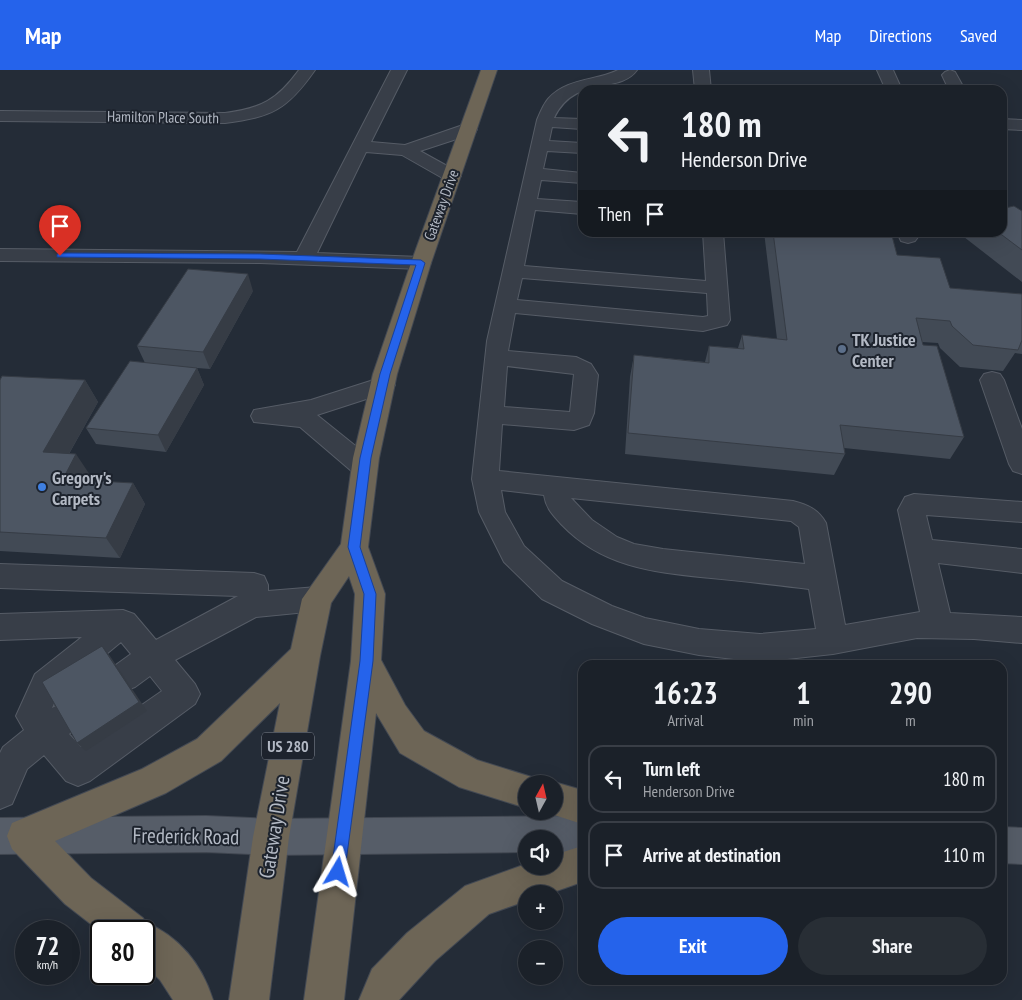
<!DOCTYPE html>
<meta charset="utf-8">
<style>
:root{--surface:#1b2129;--page:#282e35;--text:#f1f3f6;--muted:#a0a3a8;--line:#393e46;--accent:#2563eb}
body{margin:0;font-family:"PT Sans Narrow",sans-serif;background:var(--page);color:var(--text);height:100vh;display:flex;flex-direction:column;font-size:19px;white-space:nowrap}
*{box-sizing:border-box;margin:0}
p{font-size:16px;color:var(--muted)}
.icon{flex:none;width:28px;height:28px;fill:none;stroke:currentColor;stroke-width:2;stroke-linecap:round;stroke-linejoin:round}
.map{position:relative;flex:1;overflow:hidden}
.panel{position:absolute;left:578px;top:590px;width:429px;height:325px;display:flex;flex-direction:column;background:var(--surface);border-radius:15px;box-shadow:0 5px 20px #0002,0 0 0 1px var(--line)}
.panel>*{flex:none}
.hud{position:absolute;left:578px;top:15px;width:429px;height:152px;border-radius:15px;box-shadow:0 5px 20px #0002,0 0 0 1px var(--line);background:#1b2129;color:var(--text);overflow:hidden}
.needle{width:32px;rotate:8deg}
.fabs{position:absolute;left:518px;top:705px;display:grid;gap:10px}
.fabs a{display:grid;place-items:center;width:45px;height:45px;border-radius:50%;background:var(--surface);box-shadow:0 5px 20px #0002,0 0 0 1px var(--line);font-size:25px}
.speed{position:absolute;left:15px;top:850px;display:flex;gap:10px;font-size:25px;font-weight:700;text-align:center}
.speed>*{display:grid;place-content:center;width:65px;height:65px;border-radius:50%;background:var(--surface);box-shadow:0 5px 20px #0002,0 0 0 1px var(--line);line-height:1}
.speed small{font-size:12px;font-weight:400}
.speed .limit{border:2px solid #111;border-radius:8px;background:#fff;color:#111}
.pin{position:absolute;display:grid;place-items:center;width:42px;height:42px;color:#fff;margin:-51px -21px;border-radius:50% 50% 50% 0;rotate:-45deg;box-shadow:0 0 5px #0007}
.pin .icon{rotate:45deg}
.me{position:absolute;width:55px;margin:-28px;rotate:7deg;stroke-linejoin:round;filter:drop-shadow(0 0 4px #0008)}
.turn{display:flex;align-items:center;gap:18px;height:105px;padding:0 20px;font-size:22px}
.turn .icon{width:65px;height:65px;stroke-width:2.5}
.turn b{display:block;font-size:35px;line-height:42px}
.then{display:flex;align-items:center;height:48px;padding:0 20px;background:#0003;gap:10px;font-size:19px}
.eta{display:flex;justify-content:space-evenly;align-items:center;height:85px;text-align:center}
.eta b{font-size:30px;font-weight:700;line-height:35px}
.primary-button{display:flex;gap:10px;margin-top:auto;padding:10px 20px}
.primary-button a{flex:1;height:58px;border-radius:30px;background:var(--accent);color:#fff;font-size:20px;font-weight:700;line-height:58px;text-align:center}
.primary-button a+a{background:var(--page);color:var(--text)}
ul{padding:0;list-style:none}
li{display:flex;align-items:center;gap:15px;height:68px;margin:0 10px 8px;padding:0 10px;border:2px solid var(--line);border-radius:15px}
li div{flex:1}
li b{display:block;font-size:19px}
li em{font-style:normal}
header{display:flex;align-items:center;gap:30px;box-sizing:border-box;height:70px;padding:0 25px;background:var(--accent);color:#fff}
header strong{font-size:24px}
nav{display:flex;gap:28px;margin-inline-start:auto;font-size:18px}
.map>svg:first-child{display:block}
.lines{fill:none;stroke-linecap:round;stroke-linejoin:round}
.minor-casing{stroke:#565c66;stroke-width:2}
.major-casing{stroke:#414751;stroke-width:2}
.highway-casing{stroke:#434953;stroke-width:2}
.minor{fill:#383e48;fill-rule:evenodd}
.major{fill:#565d68;fill-rule:evenodd}
.highway{fill:#6d6556;fill-rule:evenodd}
.wall{fill:#424a55}
.shaded-wall{fill:#363c45}
.building{fill:#4d5663;stroke:#363c45}
.route{fill:#2563eb;stroke:#184099}
.service-dot{fill:#5c6f8a;stroke:#1d232d;stroke-width:2}
.shop-dot{fill:#3f7fe0;stroke:#1d232d;stroke-width:2}
.labels{text-anchor:middle;dominant-baseline:central;stroke-width:4;stroke-linejoin:round;paint-order:stroke}
.far-street-label{font-size:15px;fill:#b3b9c4;stroke:#1d232d}
.shield{fill:#1d232d;stroke:#868c97;stroke-width:1}
.shield-label{font-size:16px;font-weight:bold;fill:#b3b9c4}
.poi-label{font-size:18px;font-weight:bold;fill:#b3b9c4;stroke:#1d232d;text-anchor:start}
.near-street-label{font-size:21px;fill:#b3b9c4;stroke:#1d232d}
</style>
<header>
<strong>Map</strong>
<nav><a>Map</a><a>Directions</a><a>Saved</a></nav>
</header>
<div class="map">
<svg width="1022" height="930" viewBox="0 0 1022 930">
<rect width="100%" height="100%" fill="#242c37"/>
<g class="lines">
<defs>
<path id="minor" d="M299,0H315C287,40 272,47 225,53L0,51V41L225,43C262,38 277,30 299,0Z
M391,0H407L371,72L405,75L463,55H475L477,59L475,63L420,81L458,102L461,106L458,110L452,111L446,110L402,85L366,82L317,183L421,187L428,189L431,193L428,197L421,199L260,193L0,191V179L297,182Z
M618,0H637C619,25 575,4 554,48L582,49V59L552,57L549,71L582,73V83L547,81L543,99L582,103V113L541,110L537,129L582,132V144L535,140L524,196L706,211L703,162H723L730,250L727,255L703,261L515,243L508,281L576,287L591,294L598,305L594,343L589,355L574,360L502,354L499,401L793,431C808,435 818,439 826,453L845,555L920,542L898,440L905,427L914,424L1022,432V452L926,445L932,470L1022,479V503L938,493L950,543L1022,547V573L974,569L917,568L833,584L760,592L699,585L644,574L592,554L542,529L504,492L479,442L472,409L487,271L537,50C540,43 543,35 548,29C566,8 596,11 618,0ZM522,208L707,223L708,246L703,247L517,230ZM507,296L574,304L570,342L504,337ZM501,420L544,425C546,438 552,444 561,454C603,498 654,502 711,508C744,511 776,515 809,519L816,559L760,564L699,559L645,548L612,536L562,511L524,476L505,442ZM571,428L791,451L799,457L805,494L663,479L634,474L617,467L592,450Z
M693,0H709L711,20H695Z
M877,0H893L902,20H886Z
M950,0L955,2L965,20H949L942,5L945,2Z
M1001,49L1022,50V60L1001,59Z
M897,162H917L918,167L915,171L908,173L901,171Z
M992,302L1000,304L1004,310L1022,359V404L1013,401L1009,394L980,310L984,304Z
M383,307L391,309L395,315L391,321L317,345L373,390L377,397L373,404L364,407L355,404L300,357L254,352L251,346L254,340L311,330Z
M0,494L254,503L264,506L268,515V521L317,517L327,520L332,529L327,538L317,541L256,547L175,590L195,614L200,624L195,634L90,711L78,716L66,711L44,685L27,699L12,734L0,739V683L3,677L24,660L16,646L35,604L82,567L0,570V544L123,540L134,544L156,570L238,526L0,518ZM121,572L131,584L113,597L108,607L113,617L124,621L135,617L150,606L162,621L81,677L69,664L77,657L82,646L77,635L66,631L52,638L58,624Z"/>
<path id="major" d="M206,746L271,749L582,746V782H554V769H526V782L271,785L206,782L0,784V748Z
M1001,757L1022,758V794L1001,793Z"/>
<path id="highway" d="M481,0H497L431,193L397,304L379,388L368,477L385,524L381,590L405,635L424,661L477,690L538,709L540,714H526V738L459,717L400,683L376,643L344,930H304L351,591L355,524L349,506L331,533L320,586L289,767L269,930H229L253,767L280,633L221,691L166,723L55,771L91,808L143,848L145,852C180,867 202,895 213,930H173L160,910L144,895V861L101,862L65,834L12,779L7,766L12,753L142,699L197,669L291,579L302,529L341,474L353,388L373,304L411,193Z
M554,712L582,720V754L542,741H554V714H549Z
M582,776V812L548,824H526V831L489,844L435,891L399,930H359L372,899L407,863L465,816L526,794V796H554V785Z"/>
</defs>
<!-- minor casing -->
<use href="#minor" class="minor-casing"/>
<!-- major casing -->
<use href="#major" class="major-casing"/>
<!-- highway casing -->
<use href="#highway" class="highway-casing"/>
<!-- minor -->
<use href="#minor" class="minor"/>
<!-- major -->
<use href="#major" class="major"/>
<!-- highway -->
<use href="#highway" class="highway"/>
</g>
<!-- wall -->
<path class="wall" d="M1022,141V212L964,167L967,162H1001Z
M764,162H891L897,185L950,218L1022,224V284L1015,283L1003,301L960,297L940,278L938,273L922,272L964,367L950,389L844,378L845,384L834,405L625,384L630,307L634,285L705,292L709,276L738,278L742,265L777,269Z
M253,221L210,299L197,298L204,315L166,382L96,374L86,358L145,293L137,276Z
M0,310H85L98,332L69,384L90,405L87,411L133,413L145,434L120,488L0,481Z"/>
<!-- shaded-wall -->
<path class="shaded-wall" d="M248,204L253,221L210,299L203,282Z
M197,298L204,315L166,382L158,365Z
M85,310L98,332L58,403L43,382Z
M76,384L90,405L77,430L63,409Z
M133,413L145,434L120,488L106,468Z
M102,576L110,586L147,641L86,681L77,673Z"/>
<!-- building -->
<path class="building" d="M1014,136L1022,141V180L998,162H1001V139Z
M773,162H891L897,185L940,188L950,218L1022,224V270L1018,280L973,275L952,256L950,251L916,248L923,275L937,276L964,367L840,355L845,384L628,363L634,285L709,293V276L744,279L742,265L787,270Z
M188,199L248,204L203,282L137,276Z
M130,291L197,298L158,365L86,358Z
M2,306L85,310L43,382L76,384L63,409L133,413L106,468L0,462V310Z
M102,576L139,632L77,673L42,612Z"/>
<!-- route -->
<path class="route" d="M60,183L260,184L421,190L425,193L390,304L371,388L360,477L376,524L373,591L344,807L338,809L333,807L331,802L360,591L364,524L348,477L360,388L380,304L416,195L260,189L57,187V184Z"/>
<!-- markers -->
<circle class="service-dot" cx="842" cy="279" r="5"/>
<circle class="shop-dot" cx="42" cy="417" r="5"/>
<g class="labels">
<!-- far-street labels -->
<g class="far-street-label">
<text transform="translate(163 47) rotate(1)">Hamilton Place South</text>
<text transform="translate(441 135) rotate(-70)">Gateway Drive</text>
</g>
<!-- shield labels -->
<rect class="shield" x="262" y="662.5" width="52" height="27" rx="4"/>
<g class="shield-label">
<text x="288" y="676">US 280</text>
</g>
<!-- poi labels -->
<g class="poi-label">
<text x="852" y="269">TK Justice<tspan x="852" dy="21">Center</tspan></text>
<text x="52" y="407">Gregory's<tspan x="52" dy="21">Carpets</tspan></text>
</g>
<!-- near-street labels -->
<g class="near-street-label">
<text transform="translate(274 757) rotate(-81)">Gateway Drive</text>
<text transform="translate(186 766) rotate(1)">Frederick Road</text>
</g>
</g>
</svg>
<div class="fabs">
<a><svg class="needle" viewBox="-14 -14 28 28"><path d="M0-13l5 13h-10z" fill="#e53935"/><path d="M0 13l5-13h-10z" fill="#a0a3a8"/></svg></a>
<a><svg class="icon" aria-label="sound" viewBox="0 0 24 24"><path d="M4 9h4l5-4v14l-5-4H4zM17 9q2 3 0 6"/></svg></a>
<a>+</a>
<a>−</a>
</div>
<div class="speed"><div>72<small>km/h</small></div><div class="limit">80</div></div>
<div class="pin" style="left:60px;top:186px;background:#d93025"><svg class="icon" aria-label="arrive" viewBox="0 0 24 24"><path d="M6 21V4h12l-3 4 3 4H6"/></svg></div>
<svg class="me" style="left:338px;top:802px" viewBox="-20 -20 40 40"><path d="M0-17L14 15 0 8-14 15z" fill="#2563eb" stroke="#fff" stroke-width="4"/></svg>
<div class="hud">
<div class="turn"><svg class="icon" aria-label="left" viewBox="0 0 24 24"><path d="M17 20v-9H6M10 6l-5 5 5 5"/></svg><div><b>180 m</b>Henderson Drive</div></div>
<div class="then">Then<svg class="icon" aria-label="arrive" viewBox="0 0 24 24"><path d="M6 21V4h12l-3 4 3 4H6"/></svg></div>
</div>
<section class="panel">
<div class="eta">
<div><b>16:23</b><p>Arrival</p></div>
<div><b>1</b><p>min</p></div>
<div><b>290</b><p>m</p></div>
</div>
<ul>
<li><svg class="icon" aria-label="left" viewBox="0 0 24 24"><path d="M17 20v-9H6M10 6l-5 5 5 5"/></svg><div><b>Turn left</b><p>Henderson Drive</p></div><em>180 m</em></li>
<li><svg class="icon" aria-label="arrive" viewBox="0 0 24 24"><path d="M6 21V4h12l-3 4 3 4H6"/></svg><div><b>Arrive at destination</b></div><em>110 m</em></li>
</ul>
<div class="primary-button"><a>Exit</a><a>Share</a></div>
</section>
</div>
